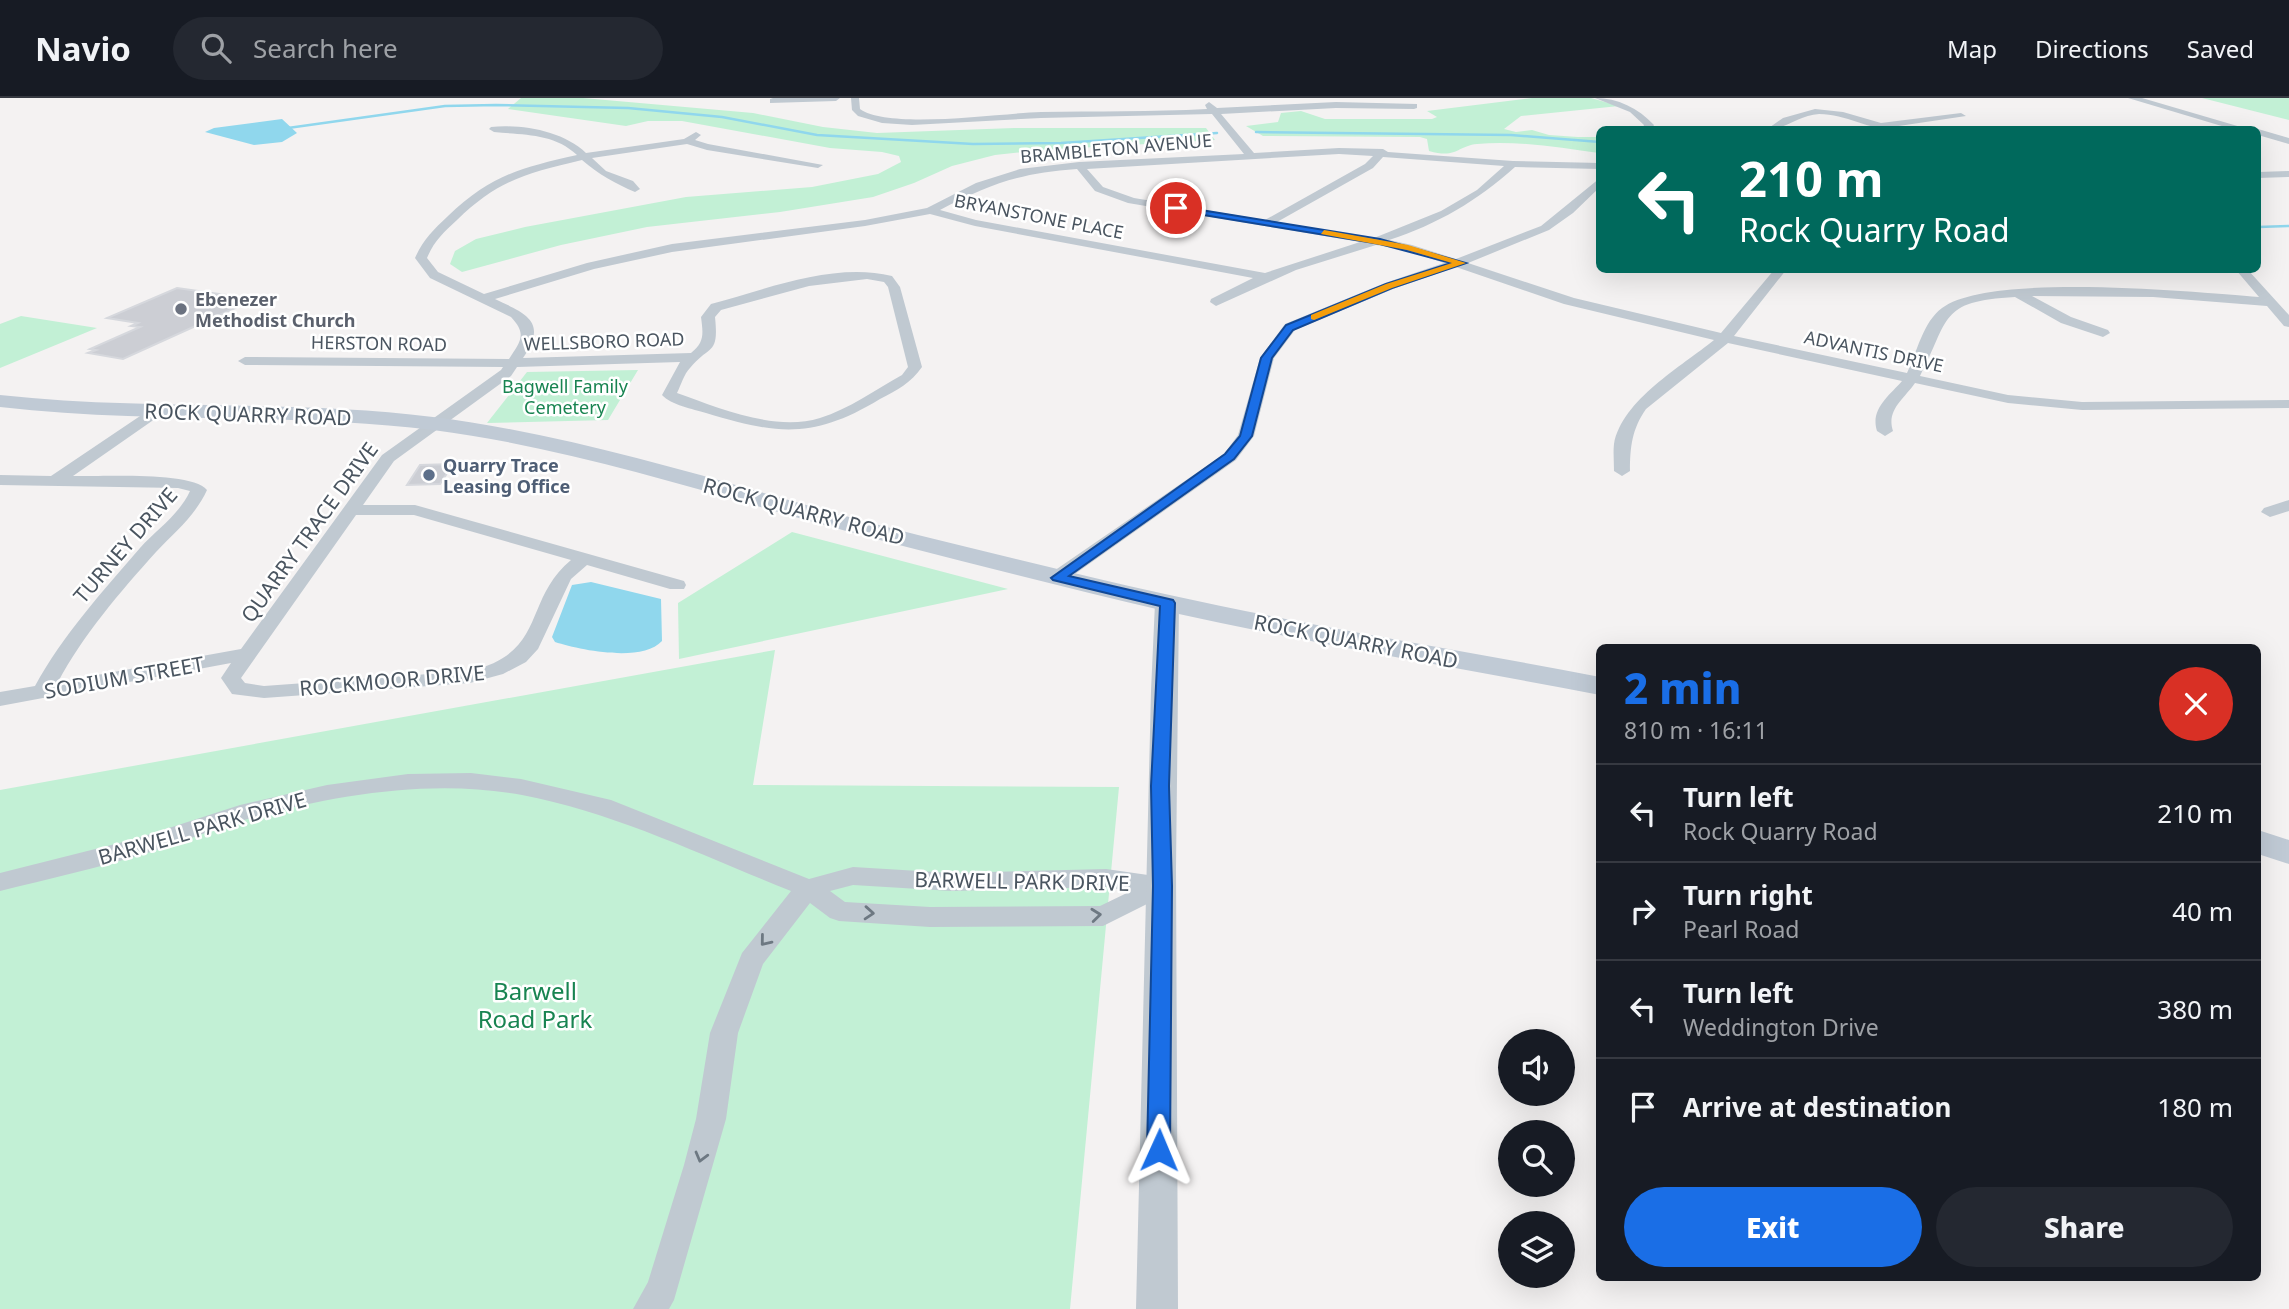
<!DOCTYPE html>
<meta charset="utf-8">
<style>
:root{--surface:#171b24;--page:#242831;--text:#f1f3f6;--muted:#9ea1a6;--line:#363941;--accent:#1a6ee6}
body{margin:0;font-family:"Noto Sans",sans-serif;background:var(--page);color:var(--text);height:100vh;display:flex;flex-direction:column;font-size:26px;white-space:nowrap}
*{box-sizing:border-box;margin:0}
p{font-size:23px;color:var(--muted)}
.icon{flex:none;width:38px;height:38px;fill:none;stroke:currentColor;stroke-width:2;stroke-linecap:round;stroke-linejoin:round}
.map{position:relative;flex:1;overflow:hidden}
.details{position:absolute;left:1596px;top:546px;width:665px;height:637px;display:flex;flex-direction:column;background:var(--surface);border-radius:10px;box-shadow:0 7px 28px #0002}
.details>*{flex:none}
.banner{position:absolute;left:1596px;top:28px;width:665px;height:147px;border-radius:10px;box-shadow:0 7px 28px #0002;background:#00695c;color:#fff;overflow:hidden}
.fabs{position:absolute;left:1498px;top:931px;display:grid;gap:14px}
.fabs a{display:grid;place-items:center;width:77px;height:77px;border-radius:50%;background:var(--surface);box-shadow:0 7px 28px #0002;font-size:35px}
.pin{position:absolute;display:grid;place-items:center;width:60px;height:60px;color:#fff;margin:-30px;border:4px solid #fff;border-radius:50%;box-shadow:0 2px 7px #0007}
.me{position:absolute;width:77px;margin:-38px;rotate:1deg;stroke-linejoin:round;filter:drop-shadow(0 0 5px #0008)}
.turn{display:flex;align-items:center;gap:24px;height:147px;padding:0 28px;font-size:32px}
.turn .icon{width:91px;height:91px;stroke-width:2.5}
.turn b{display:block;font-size:49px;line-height:60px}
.round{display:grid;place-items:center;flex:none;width:74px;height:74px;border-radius:37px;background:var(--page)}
.summary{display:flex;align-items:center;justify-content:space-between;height:119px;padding:0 28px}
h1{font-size:42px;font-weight:800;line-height:52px;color:var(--accent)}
.button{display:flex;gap:14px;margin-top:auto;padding:14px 28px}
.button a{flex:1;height:80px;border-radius:42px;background:var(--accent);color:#fff;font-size:28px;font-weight:800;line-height:80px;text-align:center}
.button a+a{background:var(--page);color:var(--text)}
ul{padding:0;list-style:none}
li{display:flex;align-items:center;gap:21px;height:98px;padding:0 28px;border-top:2px solid var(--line)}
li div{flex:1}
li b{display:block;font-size:26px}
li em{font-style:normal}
header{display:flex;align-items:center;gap:42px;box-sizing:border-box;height:98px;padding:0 35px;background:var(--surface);border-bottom:2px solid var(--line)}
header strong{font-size:33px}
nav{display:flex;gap:38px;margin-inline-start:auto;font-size:24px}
.search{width:490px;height:63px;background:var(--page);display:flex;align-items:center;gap:18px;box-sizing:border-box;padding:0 24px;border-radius:38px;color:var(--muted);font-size:26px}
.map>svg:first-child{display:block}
.green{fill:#c2f0d5}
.water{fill:#90d7ed}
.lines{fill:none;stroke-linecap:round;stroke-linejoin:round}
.stream{stroke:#90d7ed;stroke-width:2.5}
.building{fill:#ccced4;stroke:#d6d8dd;stroke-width:2}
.minor{fill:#c0c9d1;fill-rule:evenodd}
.tertiary{fill:#c0c9d1;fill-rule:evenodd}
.secondary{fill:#c0cad5;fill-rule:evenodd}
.oneway{stroke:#6d7882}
.route{fill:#1a6ee6;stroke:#114896;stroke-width:2}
.slow{fill:#f59e0b}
.worship-dot{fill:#6b7280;stroke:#fff;stroke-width:2.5}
.service-dot{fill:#5c6f8a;stroke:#fff;stroke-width:2.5}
.labels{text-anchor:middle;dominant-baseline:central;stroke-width:5;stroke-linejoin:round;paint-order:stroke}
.far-street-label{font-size:18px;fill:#4a5560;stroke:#fff}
.far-worship-label{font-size:18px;font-weight:bold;fill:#5b616d;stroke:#fff;text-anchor:start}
.far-park-label{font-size:18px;fill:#188451;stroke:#fff}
.far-service-label{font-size:18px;font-weight:bold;fill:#4e5e75;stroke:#fff;text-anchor:start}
.street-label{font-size:21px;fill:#4a5560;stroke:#fff}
.near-park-label{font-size:24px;fill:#188451;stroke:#fff}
</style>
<header>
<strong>Navio</strong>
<div class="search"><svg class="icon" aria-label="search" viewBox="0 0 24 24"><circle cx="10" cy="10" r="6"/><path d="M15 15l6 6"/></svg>Search here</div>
<nav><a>Map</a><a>Directions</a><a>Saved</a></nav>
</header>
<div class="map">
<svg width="2289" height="1211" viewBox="0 0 2289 1211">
<rect width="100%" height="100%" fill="#f4f2f2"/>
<!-- green -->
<path class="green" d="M521,0H583L753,15L823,29L877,35L1014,30H1206L1215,42L1043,52L995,57L952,68L914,85L873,99L780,114L647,129L561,147L462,174L450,166L455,153L476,141L525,129L686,99L812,89L878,76L901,64L899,58L882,54L830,50L682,23H648L626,28L508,11Z
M1532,0H1591L1619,8L1521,18L1504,31L1516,34L1532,32L1549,37L1578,39H1599V55C1560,50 1517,42 1477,46C1457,48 1457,61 1429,53L1427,41L1420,39L1263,38L1246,28L1278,24L1281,15L1301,13L1325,21H1432L1437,19L1427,13Z
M2202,0H2289V22Z
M21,218L97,230L0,270V226Z
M638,272L608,322L487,325L527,274Z
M792,434L1008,491L679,561L678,505Z
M775,552L753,687L1119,689L1070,1211H0V692Z"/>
<!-- water -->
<path class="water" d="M282,21L297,35L282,44L254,47L205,34L214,30Z
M591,484L661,501L662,543C642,565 580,552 555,544L552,539L572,487Z"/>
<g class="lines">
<!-- stream -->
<path class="stream" d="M288,30L445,8L496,7L628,10L722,19L817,37L973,46L1061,45L1217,35
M1256,34L1511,37L1600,44
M2258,129L2289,128"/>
</g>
<!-- building -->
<path class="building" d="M177,190L255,201L123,261L88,255L96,252L90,251L140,229L131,228L138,225L107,220Z
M453,366L440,386L407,387L420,367Z"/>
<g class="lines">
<!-- minor -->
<path class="minor" d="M773,0H840L836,3L770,5V1Z
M851,0H859L860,11C889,32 1002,15 1041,14C1097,13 1152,14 1207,11L1205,7L1209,4L1217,10L1336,4L1417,6V10L1414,11L1336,10L1221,16L1254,55L1339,50L1383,51L1388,54L1513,63L1600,65V71L1515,69C1477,103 1438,126 1389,142L1412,147L1456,161L1541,128L1600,80V89L1573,115L1549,132L1468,165L1574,200L1721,235L1774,172H1786L1734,238L1907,275C1917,254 1923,224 1942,210C1989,174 2196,194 2259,199L2236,172H2248L2289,217V229L2284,228L2267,208L2153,199L2032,198L2071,219L2108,232L2110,235L2103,239L2061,225L2015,199C1938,203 1950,221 1920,278L2008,297L2082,304L2289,302V310L2082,312L2008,305L1915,285C1904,301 1886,312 1893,333L1885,338L1877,333C1870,311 1889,298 1902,283L1728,245L1646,311C1632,331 1630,349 1630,373L1622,378L1614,373C1614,364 1613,354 1614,346C1622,302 1682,268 1714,242L1564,206L1456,169L1393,191L1295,232L1274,260L1254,338L1236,362L1065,483L1058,485L1049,479L1051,475L1224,356L1238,337L1260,260L1285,226L1385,185L1444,165L1406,152L1376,147L1296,172L1216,208L1210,204L1211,201L1253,180L975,128L930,116L865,128L672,154L594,171L495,201C527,216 548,224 523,260L691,255C705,244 703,235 701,219L711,206C768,191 833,164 892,178L900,189L922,269C911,285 897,292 880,301C814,341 778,337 706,315C693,311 671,307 662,297L680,264L517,269L511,278L394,363L363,407H415L684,483L686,487L684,491H670L587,467L571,481L538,551L526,564L503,576L470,585L264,600L232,596L221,580L231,565L0,608V594L35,588C63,537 102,494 140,450C157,431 179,417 190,393L178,390L0,387V377L51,378L152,310H162L165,313L162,316L73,378C100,379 192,373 207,392C195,418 175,434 156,454C120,494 83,537 58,584L241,551L382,357L501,272L503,269L245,267L238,263L245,259L509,261C521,243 527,236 511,219L430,180L415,160C423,142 433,132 448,118C491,77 520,70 577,57C554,35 524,37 494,34L489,31L491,29C522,26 563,33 586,55L684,41L696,34L701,37L695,42L708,46L823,67L818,70L707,52L687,46L592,60L606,73L633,83L640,91L635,94C616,86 598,76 582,62C527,75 498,82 457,122C444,134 434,143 427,160L438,174L484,196L587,165L672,146L865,122L927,110L976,85L1020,71L1079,64L1244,56L1212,16L1041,20L912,27L882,25L858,18L852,12ZM1339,56L1373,58L1365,66L1265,122L1134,100L1103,89L1087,71ZM1383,59L1504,68L1477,92L1441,113L1374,140L1277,124L1373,70ZM1077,71L1095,93L1128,105L1360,144L1265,175L976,122L940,112C990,86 1020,75 1077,71ZM867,181L884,184L888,189L908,269L902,277C875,292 849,311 820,320C775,334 719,310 677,295C681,287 684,276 690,270C710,246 719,258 715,219L721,212L809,188ZM356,417H414L571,462C522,503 548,554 470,573L264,588L245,585L241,580Z
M1595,0C1618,0 1638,10 1654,27L1651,32H1642L1644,27L1630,14Z
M2128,0H2142L2251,32H2235Z
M1815,11L1843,14L1881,25L1961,15L1966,18L1892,29L1895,32C1869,32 1846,16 1819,16C1799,17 1785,32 1766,32L1783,20Z
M2258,31L2289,40V46L2258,37Z
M2289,73V79L2258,80V74Z
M2289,402V413L2270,419L2261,414L2264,410Z
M471,675L521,681L611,702L809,781L853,769L952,775L1106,771L1162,779L1171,782L1174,788L1171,794L1103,828L930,829L839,823L830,820L810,805L763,866L738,935L726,1021L674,1202L669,1211H633L648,1184L684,1067L696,1021L710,935L742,855L791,793C703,758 616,715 522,697C432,680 332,697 244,722C210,732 178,746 144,756C97,770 48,781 0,793V775L135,741L240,707L327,687L408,676ZM853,787L952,793L1106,789L1131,793L1100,808L930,809L845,804L830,793Z"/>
<!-- tertiary -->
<path class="tertiary" d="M1167,498L1175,500L1179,505L1176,770L1178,1211H1136L1151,593L1155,505L1159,500Z"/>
<!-- secondary -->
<path class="secondary" d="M0,297C144,313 290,301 433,319C599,340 757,397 918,437C1000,457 1083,478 1165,496C1309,528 1455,551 1600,579V597C1455,569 1309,545 1165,513C1077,493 990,470 903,448C747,409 594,353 433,332C290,314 144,326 0,309Z
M2258,732L2289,742V766L2258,756Z"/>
</g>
<!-- one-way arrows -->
<defs><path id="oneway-chevron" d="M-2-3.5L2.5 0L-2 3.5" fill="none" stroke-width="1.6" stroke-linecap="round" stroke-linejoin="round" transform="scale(1.75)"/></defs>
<g class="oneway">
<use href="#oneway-chevron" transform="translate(869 815) rotate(4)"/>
<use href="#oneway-chevron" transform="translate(1096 817) rotate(-6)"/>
<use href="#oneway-chevron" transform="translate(765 843) rotate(129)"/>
<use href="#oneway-chevron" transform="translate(701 1059) rotate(105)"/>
</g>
<!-- route -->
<path class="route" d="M1176,108L1380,141L1466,165L1392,190L1293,232L1272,260L1252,338L1234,361L1069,478L1173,502L1175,505L1169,688L1172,788L1170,1052L1167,1060L1159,1063L1151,1060L1147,1052L1153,788L1151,688L1160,508L1053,482L1051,480L1225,356L1240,338L1261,260L1286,227L1386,186L1451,165L1380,146L1173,112Z"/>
<!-- slow -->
<path class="slow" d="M1324,132L1408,147L1466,165L1392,190L1314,222L1311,221V217L1386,186L1452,165L1407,152L1321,136Z"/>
<!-- markers -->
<circle class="worship-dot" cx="181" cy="211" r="7"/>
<circle class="service-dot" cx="429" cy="377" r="7"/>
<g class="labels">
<!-- far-street labels -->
<g class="far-street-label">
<text transform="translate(1116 50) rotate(-5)">BRAMBLETON AVENUE</text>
<text transform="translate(1039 118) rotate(11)">BRYANSTONE PLACE</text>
<text transform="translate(604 243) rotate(-2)">WELLSBORO ROAD</text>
<text transform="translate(379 245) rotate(1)">HERSTON ROAD</text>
<text transform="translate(1874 253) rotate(12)">ADVANTIS DRIVE</text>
</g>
<!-- far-worship labels -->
<g class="far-worship-label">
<text x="195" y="201">Ebenezer<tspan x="195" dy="21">Methodist Church</tspan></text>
</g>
<!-- far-park labels -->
<g class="far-park-label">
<text x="565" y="288">Bagwell Family<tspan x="565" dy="21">Cemetery</tspan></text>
</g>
<!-- far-service labels -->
<g class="far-service-label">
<text x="443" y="367">Quarry Trace<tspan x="443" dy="21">Leasing Office</tspan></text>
</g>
<!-- street labels -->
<g class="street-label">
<text transform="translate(248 316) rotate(2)">ROCK QUARRY ROAD</text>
<text transform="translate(804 413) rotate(15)">ROCK QUARRY ROAD</text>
<text transform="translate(309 434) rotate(-54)">QUARRY TRACE DRIVE</text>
<text transform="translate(125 447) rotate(-49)">TURNEY DRIVE</text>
<text transform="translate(1356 543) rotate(11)">ROCK QUARRY ROAD</text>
<text transform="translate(124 579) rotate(-10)">SODIUM STREET</text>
<text transform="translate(392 582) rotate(-5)">ROCKMOOR DRIVE</text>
<text transform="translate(202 730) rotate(-16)">BARWELL PARK DRIVE</text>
<text transform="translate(1022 783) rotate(1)">BARWELL PARK DRIVE</text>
</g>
<!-- near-park labels -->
<g class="near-park-label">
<text x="535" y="892">Barwell<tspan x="535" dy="28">Road Park</tspan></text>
</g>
</g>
</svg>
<div class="fabs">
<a><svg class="icon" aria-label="sound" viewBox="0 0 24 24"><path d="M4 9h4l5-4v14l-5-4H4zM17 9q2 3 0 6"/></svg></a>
<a><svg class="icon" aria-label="search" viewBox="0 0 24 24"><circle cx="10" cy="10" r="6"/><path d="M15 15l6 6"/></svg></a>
<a><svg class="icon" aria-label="layers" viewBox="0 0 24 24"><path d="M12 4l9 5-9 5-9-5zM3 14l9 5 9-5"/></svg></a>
</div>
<div class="pin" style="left:1176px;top:110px;background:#d93025"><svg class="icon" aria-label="arrive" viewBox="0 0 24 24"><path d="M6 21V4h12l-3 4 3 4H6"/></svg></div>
<svg class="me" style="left:1159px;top:1052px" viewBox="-20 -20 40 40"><path d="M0-17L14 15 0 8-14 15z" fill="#1a6ee6" stroke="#fff" stroke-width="4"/></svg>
<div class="banner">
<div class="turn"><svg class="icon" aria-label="left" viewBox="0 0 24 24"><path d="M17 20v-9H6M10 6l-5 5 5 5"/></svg><div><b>210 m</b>Rock Quarry Road</div></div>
</div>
<section class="details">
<div class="summary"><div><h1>2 min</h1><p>810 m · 16:11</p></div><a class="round" style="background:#d93025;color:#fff"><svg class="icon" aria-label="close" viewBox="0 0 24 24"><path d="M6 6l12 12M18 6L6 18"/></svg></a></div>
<ul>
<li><svg class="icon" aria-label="left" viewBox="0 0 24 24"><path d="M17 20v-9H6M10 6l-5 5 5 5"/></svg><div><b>Turn left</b><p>Rock Quarry Road</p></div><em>210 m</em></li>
<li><svg class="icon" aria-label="right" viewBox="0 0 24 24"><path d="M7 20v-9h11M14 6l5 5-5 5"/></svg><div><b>Turn right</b><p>Pearl Road</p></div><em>40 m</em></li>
<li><svg class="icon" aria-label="left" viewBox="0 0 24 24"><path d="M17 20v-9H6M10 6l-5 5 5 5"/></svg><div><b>Turn left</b><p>Weddington Drive</p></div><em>380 m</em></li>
<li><svg class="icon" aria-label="arrive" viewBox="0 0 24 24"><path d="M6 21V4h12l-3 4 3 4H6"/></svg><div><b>Arrive at destination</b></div><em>180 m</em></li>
</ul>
<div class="button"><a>Exit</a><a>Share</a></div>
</section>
</div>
